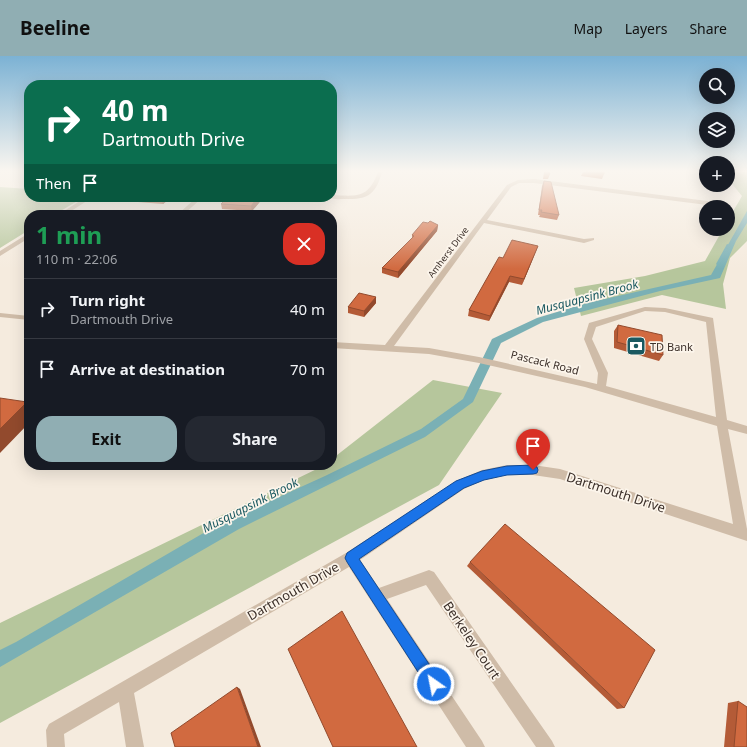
<!DOCTYPE html>
<meta charset="utf-8">
<style>
:root{--surface:#171b24;--page:#242831;--text:#f1f3f6;--muted:#9ea1a6;--line:#363941;--accent:#90aeb3}
body{margin:0;font-family:"Noto Sans",sans-serif;background:var(--page);color:var(--text);height:100vh;display:flex;flex-direction:column;font-size:15px;white-space:nowrap}
*{box-sizing:border-box;margin:0}
p{font-size:13px;color:var(--muted)}
.icon{flex:none;width:22px;height:22px;fill:none;stroke:currentColor;stroke-width:2;stroke-linecap:round;stroke-linejoin:round}
.map{position:relative;flex:1;overflow:hidden}
.panel{position:absolute;left:24px;top:154px;width:313px;height:260px;display:flex;flex-direction:column;background:var(--surface);border-radius:16px;box-shadow:0 4px 16px #0002}
.panel>*{flex:none}
.guide{position:absolute;left:24px;top:24px;width:313px;height:122px;border-radius:16px;box-shadow:0 4px 16px #0002;background:#0b6e4f;color:#fff;overflow:hidden}
.controls{position:absolute;left:699px;top:12px;display:grid;gap:8px}
.controls a{display:grid;place-items:center;width:36px;height:36px;border-radius:50%;background:var(--surface);box-shadow:0 4px 16px #0002;font-size:20px}
.pin{position:absolute;display:grid;place-items:center;width:34px;height:34px;color:#fff;margin:-41px -17px;border-radius:50% 50% 50% 0;rotate:-45deg;box-shadow:0 0 4px #0007}
.pin .icon{rotate:45deg}
.me{position:absolute;width:44px;margin:-22px;rotate:327deg;stroke-linejoin:round;filter:drop-shadow(0 0 3px #0008)}
.turn{display:flex;align-items:center;gap:14px;height:84px;padding:0 12px;font-size:18px}
.turn .icon{width:52px;height:52px;stroke-width:2.5}
.turn b{display:block;font-size:28px;line-height:34px}
.then{display:flex;align-items:center;height:38px;padding:0 12px;background:#0003;gap:8px;font-size:15px}
.round{display:grid;place-items:center;flex:none;width:42px;height:42px;border-radius:16px;background:var(--page)}
.overview{display:flex;align-items:center;justify-content:space-between;height:68px;padding:0 12px}
h1{font-size:24px;font-weight:700;line-height:30px;color:#1e9e55}
.action{display:flex;gap:8px;margin-top:auto;padding:8px 12px}
.action a{flex:1;height:46px;border-radius:16px;background:var(--accent);color:#111;font-size:16px;font-weight:700;line-height:46px;text-align:center}
.action a+a{background:var(--page);color:var(--text)}
ul{padding:0;list-style:none}
li{display:flex;align-items:center;gap:12px;height:60px;padding:0 12px;border-top:1px solid var(--line)}
li div{flex:1}
li b{display:block;font-size:15px}
li em{font-style:normal}
header{display:flex;align-items:center;gap:24px;box-sizing:border-box;height:56px;padding:0 20px;background:var(--accent);color:#111}
header strong{font-size:19px}
nav{display:flex;gap:22px;margin-inline-start:auto;font-size:14px}
.map>svg:first-child{display:block}
.green{fill:#b6c69c}
.water{fill:#7ab0b5}
.lines{fill:none;stroke-linecap:round;stroke-linejoin:round}
.stream{fill:#7ab0b5;fill-rule:evenodd}
.minor{fill:#cfbca8;fill-rule:evenodd}
.wall{fill:#b45b37}
.shaded-wall{fill:#924a2d}
.building{fill:#d16a40;stroke:#924a2d}
.route{fill:#1a73e8;stroke:#114b97}
.labels{text-anchor:middle;dominant-baseline:central;stroke-width:3.5;stroke-linejoin:round;paint-order:stroke}
.far-street-label{font-size:9px;fill:#3b2f29;stroke:#fcf5eb}
.poi-label{font-size:11px;fill:#3b2f29;stroke:#fcf5eb;text-anchor:start}
.street-label{font-size:11px;fill:#3b2f29;stroke:#fcf5eb}
.water-label{font-size:12px;font-style:italic;fill:#1a5961;stroke:#fcf5eb}
.near-street-label{font-size:13px;fill:#3b2f29;stroke:#fcf5eb}
</style>
<header>
<strong>Beeline</strong>
<nav><a>Map</a><a>Layers</a><a>Share</a></nav>
</header>
<div class="map">
<svg width="747" height="691" viewBox="0 0 747 691">
<rect width="100%" height="100%" fill="#f5ebde"/>
<!-- green -->
<path class="green" d="M728,116H747V185L730,202L723,228L726,253L662,239L581,260L574,232L645,220L705,205L723,173H728V164L742,140L728,123Z
M0,131L29,133V141H84L54,159H29V174L0,192Z
M433,324L502,337L439,429L0,667V567L325,409H332V403Z"/>
<!-- water -->
<path class="water" d="M747,155V167L736,185L720,222L660,235L543,266L501,287L473,346L425,381L239,473L0,611V594L16,586L219,468L325,420L421,373L463,343L492,283L537,262L587,247L711,219Z"/>
<g class="lines">
<!-- stream -->
<path class="stream" d="M727,188L730,189L720,208L717,209L716,208Z"/>
<!-- minor -->
<path class="minor" d="M378,116H382C376,138 368,144 345,143C340,143 333,144 329,141H332V139C357,140 368,143 378,116Z
M534,123L723,147L726,149L723,151L534,127H519L511,131L487,164L584,183L594,182V184L584,187L484,167L394,290L429,292L479,301L597,328L598,317L584,283L589,267L645,251L665,252L713,262L727,364L747,370V378L728,373L747,473V485L560,423L533,419H507L484,424L464,433L360,504L379,532L429,514L434,516L552,685L555,691H536L426,529L387,543L482,685L485,691H466L349,511L134,637L144,691H126L119,646L64,678L65,691H47L46,674L49,668L346,497L456,425L482,414L507,409H533L560,413L733,468L717,370L585,331L479,307L429,298L332,292V286L385,289L507,129L518,124ZM645,255L665,256L706,266L716,361L606,330L608,317L592,283L596,271Z
M86,141H93L65,159H58Z
M197,141H203L183,159H177Z
M29,177V182L0,200V195Z
M0,257L29,260V264L0,261Z"/>
</g>
<!-- wall -->
<path class="wall" d="M544,116H549L550,118L548,123H543Z
M583,116H604V118L602,123L581,120Z
M544,125L559,159L557,164L539,161L540,159H538L542,130Z
M112,141H172L163,148L113,144Z
M264,141L252,155L222,153L221,148Z
M438,169L437,175L398,222L382,217V212L412,183V179Z
M538,190L522,229L509,226L489,265L468,260L469,254L503,202Z
M376,241V247L364,261L348,257V251Z
M618,269L663,299L659,305L614,292V275Z
M470,506L624,652L617,653L467,510Z
M738,645L747,691H724L728,647Z"/>
<!-- shaded-wall -->
<path class="shaded-wall" d="M164,141H172L163,148L161,143Z
M258,141H264L252,155L251,150Z
M438,169L437,175L398,222V216Z
M538,190L536,195L522,229L524,223Z
M510,220L509,226L489,265L490,260Z
M376,241V247L364,261V255Z
M27,346L29,348V367L0,397V373Z
M237,631L240,633L261,691H258Z"/>
<!-- building -->
<path class="building" d="M545,116H549L550,118H545Z
M586,116H604V118Z
M544,125L551,126L559,159L541,156L542,154H539Z
M137,141H164L161,143Z
M228,141H258L251,150L221,148Z
M430,165L438,169L398,216L382,212L414,180L412,179L423,166L428,167Z
M512,184L538,190L524,223L510,220L490,260L469,254L499,201L503,202Z
M359,237L376,241L364,255L348,251Z
M618,269L662,279L663,299L617,286Z
M0,342L27,346L0,373Z
M505,468L655,594L624,652L470,506Z
M342,555L417,691H333L288,593Z
M237,631L258,691H175L171,677Z
M738,645L747,651V691H734Z"/>
<!-- sky -->
<linearGradient id="sky" x2="0" y2="1"><stop stop-color="#7cb2d4"/><stop offset="0.54" stop-color="#faf6f0"/><stop offset="1" stop-color="#faf6f0" stop-opacity="0"/></linearGradient>
<rect width="747" height="213" fill="url(#sky)"/>
<!-- route -->
<path class="route" d="M533,409L537,411L538,414L537,417L533,418L507,419L484,424L464,432L359,503L439,623L442,628L439,633L434,635L429,633L347,506L345,502L347,497L456,425L482,415L507,410Z"/>
<!-- icons -->
<defs>
<symbol id="bank-square" viewBox="-11 -11 22 22"><rect x="-9" y="-9" width="18" height="18" rx="4" fill="#1a5961" stroke="#fcf5eb"/><path d="M-6-4H6V4H-6ZM0-2.3a2.3 2.3 0 1 0 0 4.6a2.3 2.3 0 1 0 0-4.6Z" fill="#fff"/></symbol>
</defs>
<g fill-rule="evenodd">
<use href="#bank-square" x="625" y="279" width="22" height="22"/>
</g>
<g class="labels">
<!-- far-street labels -->
<g class="far-street-label">
<text transform="translate(448 196) rotate(-53)">Amherst Drive</text>
</g>
<!-- poi labels -->
<g class="poi-label">
<text x="650" y="290">TD Bank</text>
</g>
<!-- street labels -->
<g class="street-label">
<text transform="translate(545 306) rotate(14)">Pascack Road</text>
</g>
<!-- water labels -->
<g class="water-label">
<text transform="translate(587 241) rotate(-15)">Musquapsink Brook</text>
<text transform="translate(250 449) rotate(-27)">Musquapsink Brook</text>
</g>
<!-- near-street labels -->
<g class="near-street-label">
<text transform="translate(616 436) rotate(18)">Dartmouth Drive</text>
<text transform="translate(293 535) rotate(-30)">Dartmouth Drive</text>
<text transform="translate(472 584) rotate(56)">Berkeley Court</text>
</g>
</g>
</svg>
<div class="controls">
<a><svg class="icon" aria-label="search" viewBox="0 0 24 24"><circle cx="10" cy="10" r="6"/><path d="M15 15l6 6"/></svg></a>
<a><svg class="icon" aria-label="layers" viewBox="0 0 24 24"><path d="M12 4l9 5-9 5-9-5zM3 14l9 5 9-5"/></svg></a>
<a>+</a>
<a>−</a>
</div>
<div class="pin" style="left:533px;top:414px;background:#d93025"><svg class="icon" aria-label="arrive" viewBox="0 0 24 24"><path d="M6 21V4h12l-3 4 3 4H6"/></svg></div>
<svg class="me" style="left:434px;top:628px" viewBox="-20 -20 40 40"><circle r="17" fill="#1a73e8" stroke="#fff" stroke-width="3"/><path d="M0-11L8 9 0 5-8 9z" fill="#fff"/></svg>
<div class="guide">
<div class="turn"><svg class="icon" aria-label="right" viewBox="0 0 24 24"><path d="M7 20v-9h11M14 6l5 5-5 5"/></svg><div><b>40 m</b>Dartmouth Drive</div></div>
<div class="then">Then<svg class="icon" aria-label="arrive" viewBox="0 0 24 24"><path d="M6 21V4h12l-3 4 3 4H6"/></svg></div>
</div>
<section class="panel">
<div class="overview"><div><h1>1 min</h1><p>110 m · 22:06</p></div><a class="round" style="background:#d93025;color:#fff"><svg class="icon" aria-label="close" viewBox="0 0 24 24"><path d="M6 6l12 12M18 6L6 18"/></svg></a></div>
<ul>
<li><svg class="icon" aria-label="right" viewBox="0 0 24 24"><path d="M7 20v-9h11M14 6l5 5-5 5"/></svg><div><b>Turn right</b><p>Dartmouth Drive</p></div><em>40 m</em></li>
<li><svg class="icon" aria-label="arrive" viewBox="0 0 24 24"><path d="M6 21V4h12l-3 4 3 4H6"/></svg><div><b>Arrive at destination</b></div><em>70 m</em></li>
</ul>
<div class="action"><a>Exit</a><a>Share</a></div>
</section>
</div>
